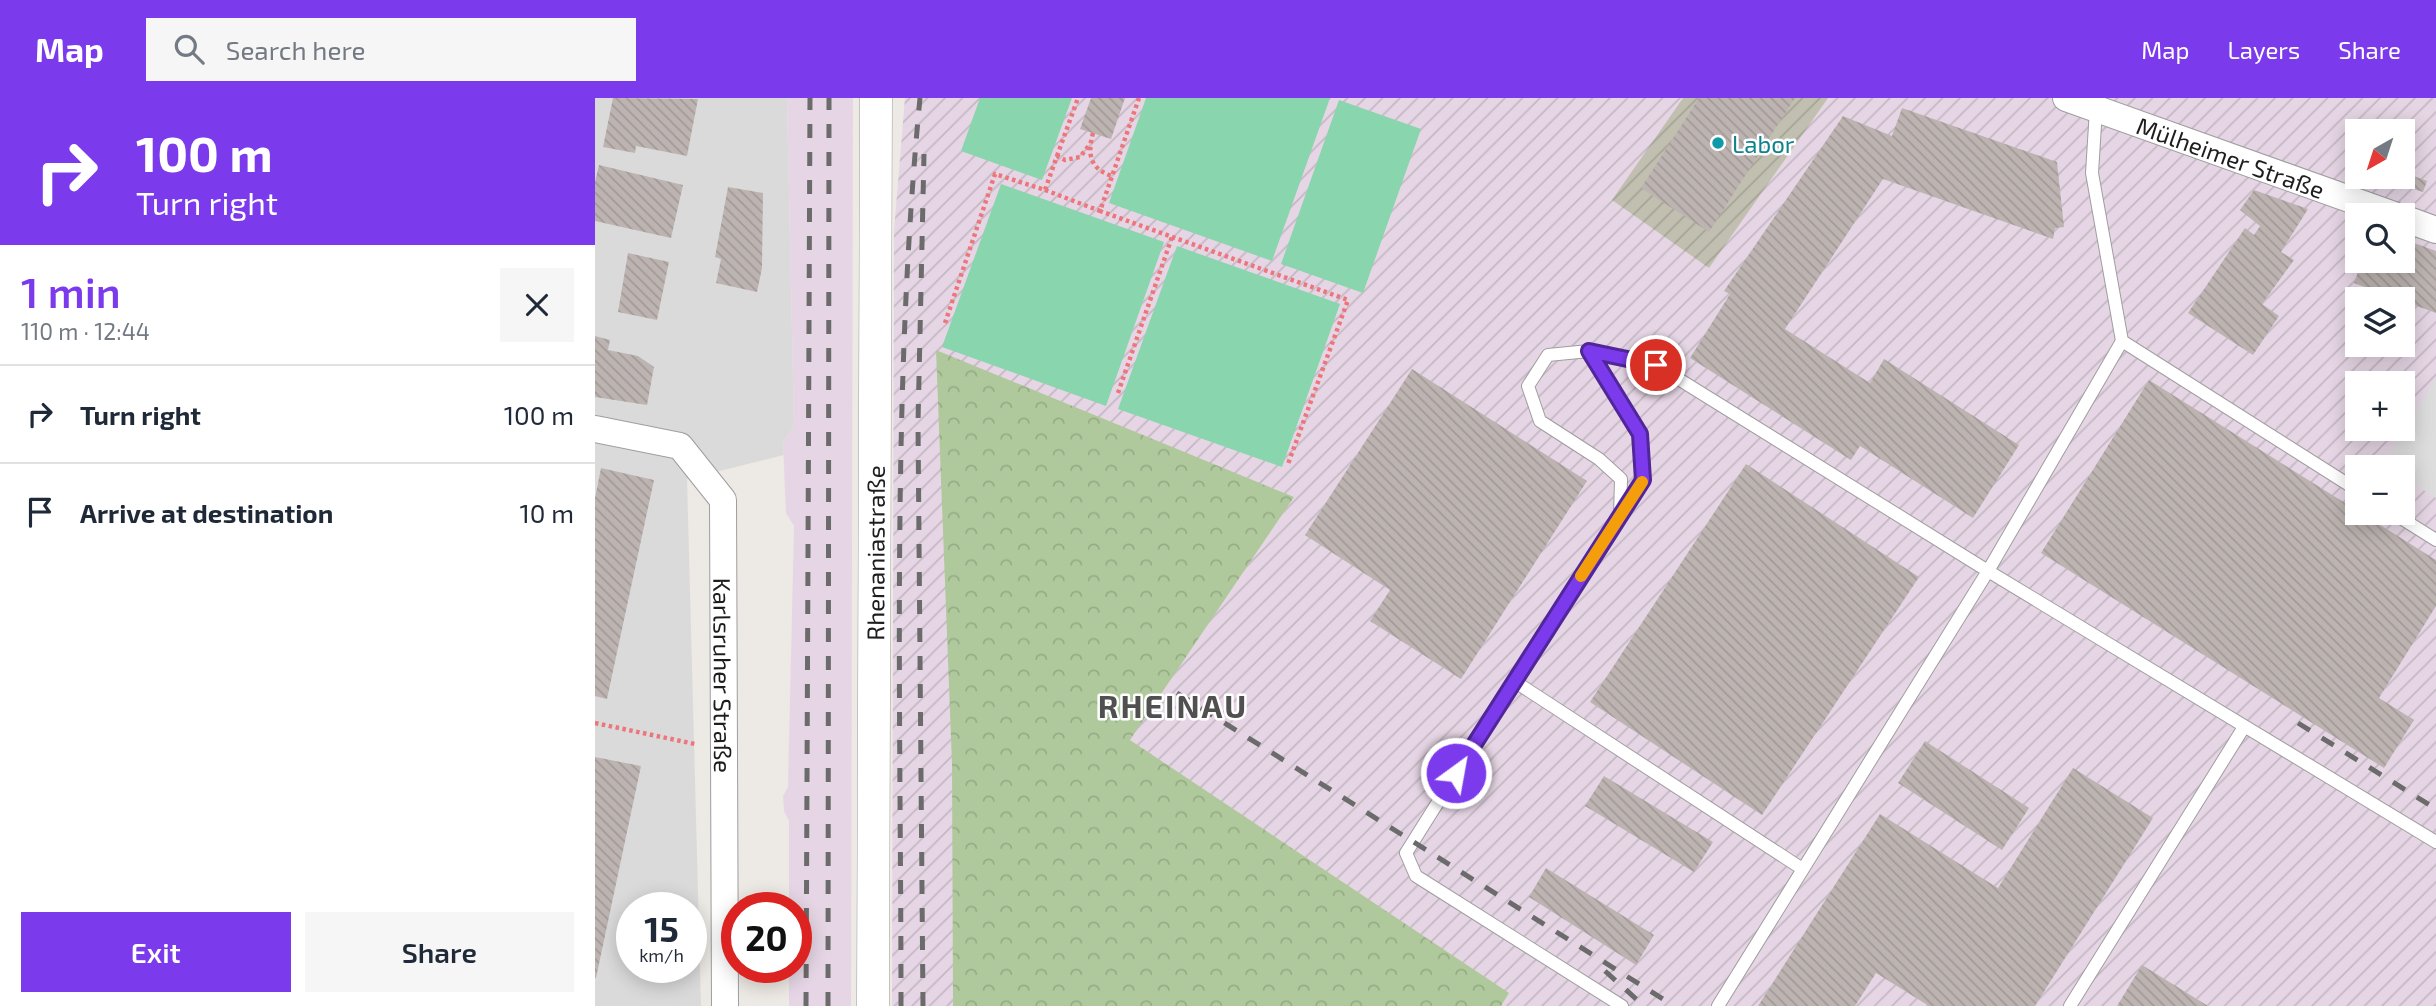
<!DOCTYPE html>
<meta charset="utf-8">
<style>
:root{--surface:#fff;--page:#f6f6f7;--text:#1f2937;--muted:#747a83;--line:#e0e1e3;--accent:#7c3aed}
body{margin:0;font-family:"Exo 2",sans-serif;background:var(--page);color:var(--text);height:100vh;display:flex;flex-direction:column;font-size:26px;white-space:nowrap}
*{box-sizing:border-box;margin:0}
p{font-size:23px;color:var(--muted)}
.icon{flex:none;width:38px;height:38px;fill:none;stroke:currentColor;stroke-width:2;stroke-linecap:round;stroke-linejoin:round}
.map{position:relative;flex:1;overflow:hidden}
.sheet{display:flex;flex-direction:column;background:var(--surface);width:595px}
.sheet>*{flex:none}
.hud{background:#7c3aed;color:#fff;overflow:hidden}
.needle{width:46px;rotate:219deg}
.controls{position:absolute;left:1750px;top:21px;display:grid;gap:14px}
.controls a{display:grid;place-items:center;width:70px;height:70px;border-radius:0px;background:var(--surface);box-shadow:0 4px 18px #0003;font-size:35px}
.speed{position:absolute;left:21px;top:794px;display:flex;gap:14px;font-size:35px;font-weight:700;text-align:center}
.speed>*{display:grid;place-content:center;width:91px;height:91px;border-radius:50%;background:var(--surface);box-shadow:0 4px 18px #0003;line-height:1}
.speed small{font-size:18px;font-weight:400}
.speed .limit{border:10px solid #d22;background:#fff;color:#111}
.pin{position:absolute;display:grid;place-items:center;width:60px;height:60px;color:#fff;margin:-30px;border:4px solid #fff;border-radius:50%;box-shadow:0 2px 7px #0007}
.me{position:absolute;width:77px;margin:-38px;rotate:32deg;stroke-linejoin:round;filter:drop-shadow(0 0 5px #0008)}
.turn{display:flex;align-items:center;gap:24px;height:147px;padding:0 21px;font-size:32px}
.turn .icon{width:91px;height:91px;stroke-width:2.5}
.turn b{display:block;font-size:49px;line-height:60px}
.round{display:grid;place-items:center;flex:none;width:74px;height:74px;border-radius:0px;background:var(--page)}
.summary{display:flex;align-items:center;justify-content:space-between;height:119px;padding:0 21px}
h1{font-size:42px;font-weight:600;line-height:52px;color:var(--accent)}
.primary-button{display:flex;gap:14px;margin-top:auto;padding:14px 21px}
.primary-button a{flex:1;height:80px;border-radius:0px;background:var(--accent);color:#fff;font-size:28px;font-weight:600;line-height:80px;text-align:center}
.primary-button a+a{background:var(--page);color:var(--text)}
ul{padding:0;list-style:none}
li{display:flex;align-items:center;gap:21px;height:98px;padding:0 21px;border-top:2px solid var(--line)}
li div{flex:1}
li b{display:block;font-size:26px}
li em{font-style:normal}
header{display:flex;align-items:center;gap:42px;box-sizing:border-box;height:98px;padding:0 35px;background:var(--accent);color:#fff}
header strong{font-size:33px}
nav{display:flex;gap:38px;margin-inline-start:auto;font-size:24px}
.search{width:490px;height:63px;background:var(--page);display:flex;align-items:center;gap:18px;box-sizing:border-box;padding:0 24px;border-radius:0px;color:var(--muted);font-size:26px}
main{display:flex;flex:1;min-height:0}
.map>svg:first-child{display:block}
.residential{fill:#dbdada;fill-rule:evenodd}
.industrial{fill:url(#industrial-furrows);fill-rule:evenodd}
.railway{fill:#e6d6e5}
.construction{fill:url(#construction-furrows)}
.forest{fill:url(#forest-crowns)}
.pitch{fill:#89d5ad}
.parking{fill:#ddd}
.building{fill:url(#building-back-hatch)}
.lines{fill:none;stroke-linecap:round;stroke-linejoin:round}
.service-casing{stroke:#9e9e9e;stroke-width:14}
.minor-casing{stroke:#9e9e9e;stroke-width:28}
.tertiary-casing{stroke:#9e9e9e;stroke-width:33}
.path{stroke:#ec767a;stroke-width:4.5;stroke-dasharray:3.5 3.5;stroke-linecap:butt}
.service{stroke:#fff;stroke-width:12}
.minor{stroke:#fff;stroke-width:26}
.tertiary{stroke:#fff;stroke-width:32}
.rail{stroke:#6b6b6b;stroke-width:5;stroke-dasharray:14 14;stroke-linecap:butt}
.route-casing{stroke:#51269a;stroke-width:18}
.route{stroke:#7c3aed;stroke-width:12}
.slow{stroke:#f59e0b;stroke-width:12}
.culture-dot{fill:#0f9aa8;stroke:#fff;stroke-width:2.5}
.labels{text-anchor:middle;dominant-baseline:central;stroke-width:5;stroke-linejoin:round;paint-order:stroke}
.culture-label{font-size:24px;fill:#0d838f;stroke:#fff;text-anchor:start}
.street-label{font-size:24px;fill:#1d1d1d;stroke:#fff}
.district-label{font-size:32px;font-weight:bold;letter-spacing:2px;fill:#505050;stroke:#fff}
</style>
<header>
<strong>Map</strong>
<div class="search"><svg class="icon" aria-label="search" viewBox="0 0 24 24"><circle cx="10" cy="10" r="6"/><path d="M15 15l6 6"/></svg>Search here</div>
<nav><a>Map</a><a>Layers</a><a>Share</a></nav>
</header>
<main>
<section class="sheet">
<div class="hud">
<div class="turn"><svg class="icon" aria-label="right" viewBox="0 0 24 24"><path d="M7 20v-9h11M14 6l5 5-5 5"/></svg><div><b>100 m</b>Turn right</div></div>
</div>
<div class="summary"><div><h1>1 min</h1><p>110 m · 12:44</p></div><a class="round"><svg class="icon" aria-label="close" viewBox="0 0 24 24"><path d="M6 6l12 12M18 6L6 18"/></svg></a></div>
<ul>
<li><svg class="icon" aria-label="right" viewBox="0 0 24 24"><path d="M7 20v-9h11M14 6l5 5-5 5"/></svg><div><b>Turn right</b></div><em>100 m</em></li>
<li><svg class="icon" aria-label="arrive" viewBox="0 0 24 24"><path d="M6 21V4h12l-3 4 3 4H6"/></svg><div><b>Arrive at destination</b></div><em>10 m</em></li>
</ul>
<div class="primary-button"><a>Exit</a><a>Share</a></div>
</section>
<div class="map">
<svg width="1841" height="908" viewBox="0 0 1841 908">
<defs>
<pattern id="industrial-furrows" width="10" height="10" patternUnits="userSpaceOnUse" patternTransform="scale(1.75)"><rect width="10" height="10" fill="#e6d6e5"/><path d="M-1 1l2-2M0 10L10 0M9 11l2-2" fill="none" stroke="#c5b7c4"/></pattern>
<pattern id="construction-furrows" width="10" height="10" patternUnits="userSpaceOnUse" patternTransform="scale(1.75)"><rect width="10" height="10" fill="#c1bfb0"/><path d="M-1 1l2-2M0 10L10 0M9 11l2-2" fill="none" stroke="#a5a497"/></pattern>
<pattern id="forest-crowns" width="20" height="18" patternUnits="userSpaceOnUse" patternTransform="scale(1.75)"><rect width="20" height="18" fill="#afc99c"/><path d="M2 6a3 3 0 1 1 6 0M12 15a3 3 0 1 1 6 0" fill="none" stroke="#96ac86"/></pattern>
<pattern id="building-back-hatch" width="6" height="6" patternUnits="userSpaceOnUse" patternTransform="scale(1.75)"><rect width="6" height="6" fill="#bdb4b1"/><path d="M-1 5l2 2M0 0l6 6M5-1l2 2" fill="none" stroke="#a29a98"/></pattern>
</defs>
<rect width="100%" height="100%" fill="#ede9e4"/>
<!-- residential -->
<path class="residential" d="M0,0H192L199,329L188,344L189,357L92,381L106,908H0ZM37,810H96V870H37Z"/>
<!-- industrial -->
<path class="industrial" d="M310,0H1841V908H297L299,133ZM1762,33H1808V79H1762ZM1762,117H1808V163H1762ZM1762,201H1808V247H1762ZM1762,285H1808V331H1762ZM1762,369H1808V415H1762Z"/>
<!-- railway -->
<path class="railway" d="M192,0H258L256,908H194V870H201V810H194V723L189,713L188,698L193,689L199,428L191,415L188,344L199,329Z"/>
<!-- construction -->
<path class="construction" d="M1088,0H1233L1114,170L1017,102Z"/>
<!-- forest -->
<path class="forest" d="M341,252L699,399L535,642L914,895L906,908H358L357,666Z"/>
<!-- pitch -->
<path class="pitch" d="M385,0H477L447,82L366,53Z
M551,0H735L677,163L514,105Z
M744,2L826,31L768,195L686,166Z
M406,86L569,144L511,308L347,249Z
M582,148L745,206L687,369L523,311Z"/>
<!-- parking -->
<path class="parking" d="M1841,281V400L1808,379V369L1787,366Z"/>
<!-- building -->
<path class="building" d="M18,0L103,1L92,58L41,48L40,55L8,49Z
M496,0H530L516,41L485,31Z
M1104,0H1200L1114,134L1046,90Z
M1307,10L1462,64L1469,129L1460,130L1458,141L1288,81L1190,231L1275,285L1289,261L1424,347L1378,420L1265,348L1256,362L1095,260L1135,196L1129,193L1248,18L1297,38Z
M4,67L88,87L76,140L0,123V84Z
M1808,74L1832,83L1828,94L1797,84L1799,79H1808Z
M133,89L168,95L167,170L162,194L121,185L126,161L120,159Z
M1659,92L1713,111L1686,154L1699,162L1667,206L1684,218L1658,257L1593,215L1650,130L1659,137L1665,128L1645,112Z
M1808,141L1841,153V215L1759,185L1767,163H1808Z
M33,155L74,164L62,222L23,214Z
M0,238L15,242L13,252L43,258L59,269L52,307L0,299Z
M817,271L992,383L866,581L775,523L795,492L710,437Z
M1554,282L1841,462V508L1784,600L1819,622L1789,670L1446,455Z
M1151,366L1324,479L1167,717L995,604Z
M6,370L59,382L12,601L0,598V400Z
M1330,643L1434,710L1407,752L1303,685Z
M0,659L46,668L1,880H0Z
M1478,670L1558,720L1440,908H1334L1281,875L1260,908H1163L1285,716L1403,790Z
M1009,678L1118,744L1099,774L990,708Z
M951,770L1059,837L1041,867L934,799Z
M1547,867L1613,908H1522Z"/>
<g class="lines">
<defs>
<path id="service" d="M1527,243L1762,392
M994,253L1045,336L1048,382L1025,418
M1798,415L1841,442
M919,583L1025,418L1026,381L1004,361L945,323L933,288L953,257L994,253L1061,267L1393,473L1841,744
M1027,908L821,778L811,755L919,583L1206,770
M1123,908L1393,473L1527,243L1497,75L1501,11
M1475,908L1649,629"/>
<g id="minor">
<path id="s1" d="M1471,0L1799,117"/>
<path d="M1808,120L1841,132"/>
<path id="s2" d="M0,331L85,348L128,402L130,908"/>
</g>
<g id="tertiary">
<path id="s3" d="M278,908L281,0"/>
</g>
</defs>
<!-- service casing -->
<use href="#service" class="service-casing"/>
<!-- minor casing -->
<use href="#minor" class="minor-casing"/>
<!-- tertiary casing -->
<use href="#tertiary" class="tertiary-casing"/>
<!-- path -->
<path class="path" d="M544,0L505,113L753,202L693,366
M498,35C492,56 495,71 517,78
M462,58L483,0
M450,92L505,113
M350,225L400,76L450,92L462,58L470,62L485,59L495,46
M523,295L577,139
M0,625L100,646"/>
<!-- service -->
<use href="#service" class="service"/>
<!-- minor -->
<use href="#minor" class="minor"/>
<!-- tertiary -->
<use href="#tertiary" class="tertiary"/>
<!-- rail -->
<path class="rail" d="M582,595L1079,908
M1703,625L1841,711
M1010,873L1049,908
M211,908L215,0
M233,908L234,0
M306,908C306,606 296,301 325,0
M328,908L323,325L329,56"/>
</g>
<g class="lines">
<defs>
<path id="route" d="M861,675L1048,382L1045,336L994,253L1061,267"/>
</defs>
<!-- route casing -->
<use href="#route" class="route-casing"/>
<!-- route -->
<use href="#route" class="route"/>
<!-- slow -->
<path class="slow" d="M986,478L1047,384"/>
</g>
<!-- markers -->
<circle class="culture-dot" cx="1123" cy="45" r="7"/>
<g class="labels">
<!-- culture labels -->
<g class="culture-label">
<text x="1137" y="45">Labor</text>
</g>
<!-- street labels -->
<g class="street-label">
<text stroke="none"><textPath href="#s1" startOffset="175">Mülheimer Straße</textPath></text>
<text stroke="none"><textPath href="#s3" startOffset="453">Rhenaniastraße</textPath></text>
<text stroke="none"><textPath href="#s2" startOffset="331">Karlsruher Straße</textPath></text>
</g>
<!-- district labels -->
<g class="district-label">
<text x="578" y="607">RHEINAU</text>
</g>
</g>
</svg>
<div class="controls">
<a><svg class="needle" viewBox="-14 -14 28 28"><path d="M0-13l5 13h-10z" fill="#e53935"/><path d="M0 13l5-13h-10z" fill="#747a83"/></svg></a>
<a><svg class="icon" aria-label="search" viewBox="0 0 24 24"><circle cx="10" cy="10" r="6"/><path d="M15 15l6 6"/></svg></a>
<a><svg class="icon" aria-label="layers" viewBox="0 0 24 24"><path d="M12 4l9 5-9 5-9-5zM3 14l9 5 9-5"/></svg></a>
<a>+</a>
<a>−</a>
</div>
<div class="speed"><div>15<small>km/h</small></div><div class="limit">20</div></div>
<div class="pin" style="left:1061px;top:267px;background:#d93025"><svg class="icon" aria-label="arrive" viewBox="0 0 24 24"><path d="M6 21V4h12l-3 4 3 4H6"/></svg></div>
<svg class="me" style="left:861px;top:675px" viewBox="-20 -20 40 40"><circle r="17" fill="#7c3aed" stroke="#fff" stroke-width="3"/><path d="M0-11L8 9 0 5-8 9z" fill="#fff"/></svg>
</div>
</main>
